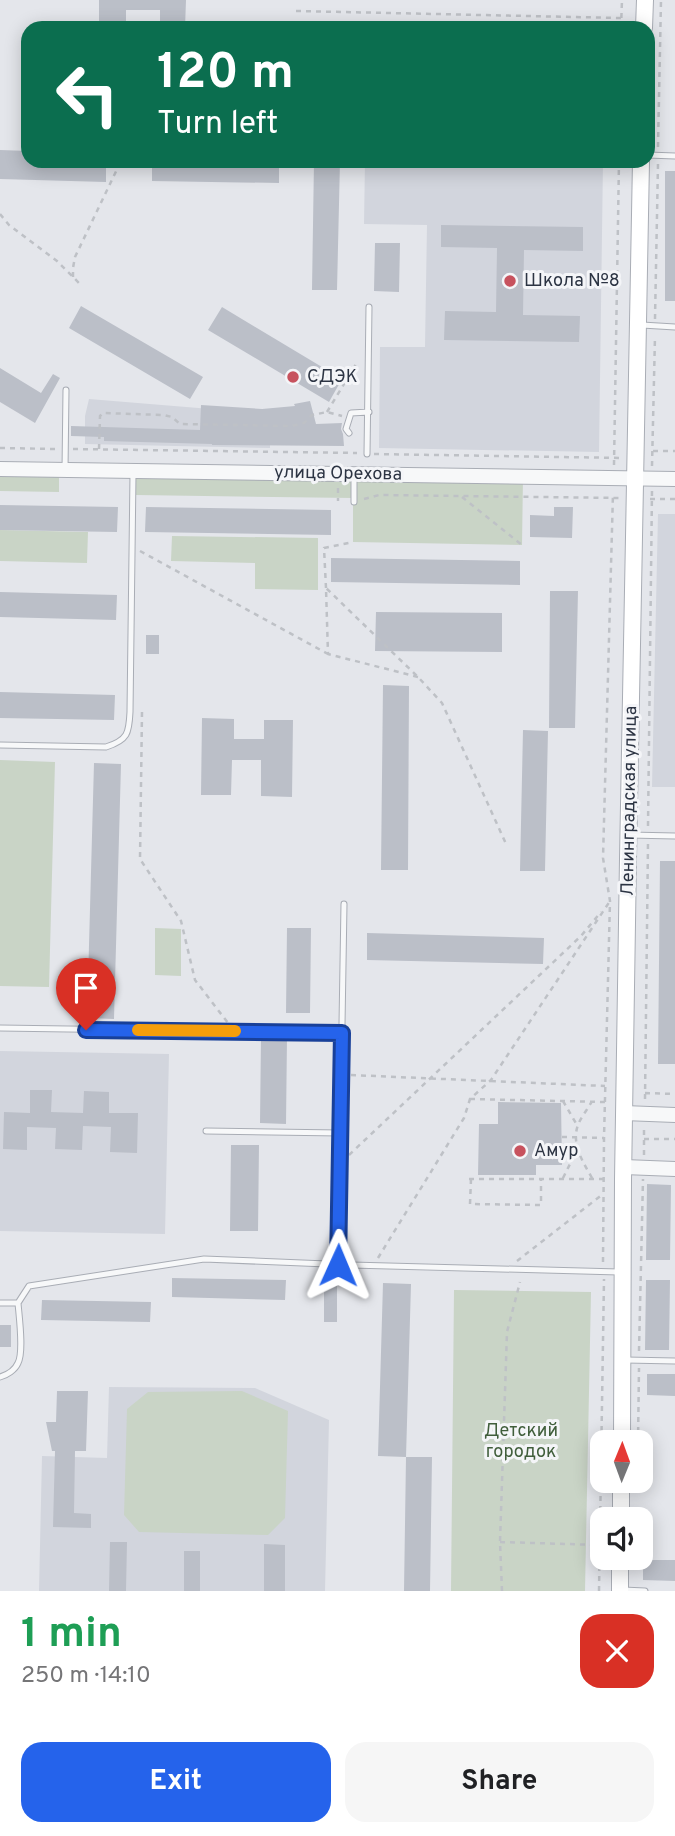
<!DOCTYPE html>
<meta charset="utf-8">
<style>
:root{--surface:#fff;--page:#f6f6f6;--text:#202124;--muted:#757577;--accent:#2563eb}
body{margin:0;font-family:Overpass,sans-serif;background:var(--page);color:var(--text);height:100vh;display:flex;flex-direction:column;font-size:26px;white-space:nowrap}
*{box-sizing:border-box;margin:0}
p{font-size:23px;color:var(--muted)}
.icon{flex:none;width:38px;height:38px;fill:none;stroke:currentColor;stroke-width:2;stroke-linecap:round;stroke-linejoin:round}
.map{position:relative;height:1591px;overflow:hidden}
.details{display:flex;flex-direction:column;background:var(--surface);flex:1}
.details>*{flex:none}
.guide{position:absolute;left:21px;top:21px;width:634px;height:147px;border-radius:21px;box-shadow:0 4px 18px #0003;background:#0b6e4f;color:#fff;overflow:hidden}
.needle{width:46px;rotate:1deg}
.fabs{position:absolute;left:590px;top:1430px;display:grid;gap:14px}
.fabs a{display:grid;place-items:center;width:63px;height:63px;border-radius:14px;background:var(--surface);box-shadow:0 4px 18px #0003;font-size:35px}
.pin{position:absolute;display:grid;place-items:center;width:60px;height:60px;color:#fff;margin:-72px -30px;border-radius:50% 50% 50% 0;rotate:-45deg;box-shadow:0 0 7px #0007}
.pin .icon{rotate:45deg}
.me{position:absolute;width:77px;margin:-38px;rotate:1deg;stroke-linejoin:round;filter:drop-shadow(0 0 5px #0008)}
.turn{display:flex;align-items:center;gap:24px;height:147px;padding:0 21px;font-size:32px}
.turn .icon{width:91px;height:91px;stroke-width:2.5}
.turn b{display:block;font-size:49px;line-height:60px}
.round{display:grid;place-items:center;flex:none;width:74px;height:74px;border-radius:21px;background:var(--page)}
.summary{display:flex;align-items:center;justify-content:space-between;height:119px;padding:0 21px}
h1{font-size:42px;font-weight:700;line-height:52px;color:#1e9e55}
.cta{display:flex;gap:14px;margin-top:auto;padding:14px 21px}
.cta a{flex:1;height:80px;border-radius:21px;background:var(--accent);color:#fff;font-size:28px;font-weight:700;line-height:80px;text-align:center}
.cta a+a{background:var(--page);color:var(--text)}
.map>svg:first-child{display:block}
.built{fill:#d2d5dd}
.green{fill:#c9d4c6}
.building{fill:#bbbfc8}
.lines{fill:none;stroke-linecap:round;stroke-linejoin:round}
.service-casing{stroke:#a9adb5;stroke-width:7}
.tertiary-casing{stroke:#a9adb5;stroke-width:16}
.secondary-casing{stroke:#a9adb5;stroke-width:18}
.path{stroke:#bec1c6;stroke-width:2.5;stroke-dasharray:5 5;stroke-linecap:butt}
.service{stroke:#f7f8f9;stroke-width:5}
.tertiary{stroke:#f7f8f9;stroke-width:14}
.secondary{stroke:#fff;stroke-width:16}
.route-casing{stroke:#184099;stroke-width:18}
.route{stroke:#2563eb;stroke-width:12}
.slow{stroke:#f59e0b;stroke-width:12}
.poi-dot{fill:#c7525e;stroke:#f4f5f8;stroke-width:2.5}
.labels{text-anchor:middle;dominant-baseline:central;stroke-width:6;stroke-linejoin:round;paint-order:stroke}
.poi-label{font-size:18px;fill:#2c3443;stroke:#f4f5f8;text-anchor:start}
.street-label{font-size:18px;fill:#2c3443;stroke:#f4f5f8}
.park-label{font-size:18px;fill:#405e3b;stroke:#f4f5f8}
</style>
<div class="map">
<svg width="675" height="1591" viewBox="0 0 675 1591">
<rect width="100%" height="100%" fill="#e4e6eb"/>
<!-- built -->
<path class="built" d="M365,161H603L599,452L379,448L380,347H425L427,225L364,224Z
M89,399L270,414V448L85,444V416Z
M658,514H675V787H652Z
M0,1051L169,1054L165,1234L0,1231Z
M109,1387L255,1388L329,1420L325,1591H39L42,1456L107,1458Z"/>
<!-- green -->
<path class="green" d="M0,472L59,473V492L0,491Z
M136,474L523,477L522,545L353,542V498L136,495Z
M0,530L88,532L87,563L0,561Z
M172,536L318,538V590L255,589V563L171,561Z
M0,760L55,762L49,987L0,986Z
M155,928L181,929V976L155,975Z
M454,1290L591,1292L585,1591H451Z
M242,1391L288,1411L285,1518L268,1535L139,1532L124,1515L127,1409L148,1392Z"/>
<!-- building -->
<path class="building" d="M99,0H186L185,28H160V10H126V28H99Z
M0,150L28,151V161H106V182L0,179Z
M152,161H279V183L152,181Z
M314,161H340L337,290H312Z
M665,171H675V301H665Z
M441,225L583,227V251L524,250L523,315L580,316L579,342L444,340L445,311L496,312L497,248L441,247Z
M375,243H400L399,292L374,291Z
M81,306L203,377L190,399L69,328Z
M222,307L342,379L329,402L208,330Z
M0,368L41,393L53,374L60,378L35,423L0,402Z
M310,401L316,424L342,423L341,429L343,434L344,446L212,445V444L104,441V437L71,436V426L200,430L201,405L262,409L295,406L294,404Z
M0,505L118,507L117,532L0,530Z
M146,507L331,510V535L145,532Z
M554,507H573L572,538L530,537V515L554,516Z
M331,558L520,561V585L331,582Z
M550,591H578L575,728H549Z
M0,592L117,595L116,620L0,617Z
M376,612L502,613V652L375,651Z
M146,635H159V654H146Z
M383,685L409,686L408,870H381Z
M0,692L115,695L114,720L0,718Z
M202,718L234,719V739H264V720H293L292,797L261,796V760H232L231,795H201Z
M523,730L548,731L545,871H520Z
M94,763L121,764L114,1019L87,1018Z
M660,861H675V1064H658Z
M287,928H311L310,1013H286Z
M367,933L544,938L543,964L367,960Z
M261,1037H287L286,1124L260,1123Z
M30,1090H52L51,1112L83,1113L84,1091L109,1092V1113H138L137,1153L110,1152L111,1127L83,1126L82,1150L55,1149L56,1128L27,1127V1150L3,1149L4,1112L30,1113Z
M498,1102L561,1103L562,1165H536V1175H478L479,1124H498Z
M231,1145H259L258,1231H230Z
M647,1184L671,1185L670,1260H646Z
M172,1278L286,1280L285,1300L172,1297Z
M324,1280H337V1322H324Z
M646,1280H670L669,1350H645Z
M383,1283L411,1284L406,1457L378,1456Z
M42,1300L151,1302L150,1322L41,1320Z
M0,1325H11V1347H0Z
M647,1374H675V1396L647,1395Z
M57,1391H88L86,1451H75L74,1513L91,1514V1528L53,1527L55,1451H52L46,1422H56Z
M406,1457H432L430,1591H404Z
M110,1542H127L126,1591H109Z
M264,1544L285,1545V1591H264Z
M184,1551H200V1591H184Z
M643,1560H675V1581L643,1580Z"/>
<g class="lines">
<defs>
<path id="service" d="M648,155L675,156
M642,325L675,327
M349,433L346,429L351,413L369,412
M367,454L369,307
M65,470L66,390
M354,502V477
M0,745L106,747C128,740 129,733 130,712L133,474
M629,835L675,836
M0,1028L342,1033
M206,1131L340,1133
M338,1265L344,904
M0,1303H18C19,1316 24,1352 18,1363C15,1370 7,1375 0,1377
M18,1303L29,1286L204,1259L351,1265L619,1272
M626,1360L675,1361
M623,1590L645,1591"/>
<path id="tertiary" d="M0,469L675,479
M624,1113L675,1115
M624,1167L675,1169"/>
<path id="secondary" d="M644,28L645,0
M622,1442L623,1180L628,859L641,161
M621,1519V1480
M620,1591V1558"/>
</defs>
<!-- service casing -->
<use href="#service" class="service-casing"/>
<!-- tertiary casing -->
<use href="#tertiary" class="tertiary-casing"/>
<!-- secondary casing -->
<use href="#secondary" class="secondary-casing"/>
<!-- path -->
<path class="path" d="M296,11L621,18
M621,28L622,0
M658,147L661,0
M0,214L9,225L57,261L79,283
M73,277V268L75,257L121,161
M655,319L658,164
M327,412L358,361
M0,448L56,449
M73,449L357,453
M99,449L100,416L103,413L164,415L172,417L180,424L292,426L304,423L312,415L327,412L342,416
M653,451H675
M374,454L623,458
M614,465L619,161
M652,466L655,336
M338,488V501
M462,497L522,545
M364,499L379,495L622,498
M650,499H675
M140,551L328,654
M326,588L324,548L353,542
M418,677L328,654L326,588L418,677L442,703L507,846
M142,712L140,859L181,921L195,980L228,1023
M648,826L652,490
M351,1075L605,1086
M645,1093L675,1094
M470,1099L605,1102
M645,1099L648,843
M563,1101L577,1125
M562,1137L604,1138
M644,1139H675
M349,1155L581,936L601,912
M644,1155V1127
M563,1178L577,1150
M592,1178C583,1162 571,1144 578,1125C581,1117 588,1109 592,1101
M469,1179H603
M471,1179L470,1204L541,1205V1179
M378,1258L464,1118L470,1099L491,1080L610,901
M517,1261L603,1194
M603,1262L604,1138L610,901L603,858L613,493
M639,1351L643,1179
M638,1442L639,1368
M637,1491V1480
M500,1542L600,1545
M502,1591L500,1542L507,1332L520,1282
M599,1591L604,1279"/>
<!-- service -->
<use href="#service" class="service"/>
<!-- tertiary -->
<use href="#tertiary" class="tertiary"/>
<!-- secondary -->
<use href="#secondary" class="secondary"/>
</g>
<g class="lines">
<defs>
<path id="route" d="M86,1030L342,1033L338,1265"/>
</defs>
<!-- route casing -->
<use href="#route" class="route-casing"/>
<!-- route -->
<use href="#route" class="route"/>
<!-- slow -->
<path class="slow" d="M138,1030L235,1031"/>
</g>
<!-- markers -->
<g class="poi-dot">
<circle cx="510" cy="281" r="7"/>
<circle cx="293" cy="377" r="7"/>
<circle cx="520" cy="1151" r="7"/>
</g>
<g class="labels">
<!-- poi labels -->
<g class="poi-label">
<text x="524" y="281">Школа №8</text>
<text x="307" y="377">СДЭК</text>
<text x="534" y="1151">Амур</text>
</g>
<!-- street labels -->
<g class="street-label">
<text transform="translate(338 474) rotate(1)">улица Орехова</text>
<text transform="translate(630 801) rotate(-89)">Ленинградская улица</text>
</g>
<!-- park labels -->
<g class="park-label">
<text x="521" y="1431">Детский<tspan x="521" dy="21">городок</tspan></text>
</g>
</g>
</svg>
<div class="fabs">
<a><svg class="needle" viewBox="-14 -14 28 28"><path d="M0-13l5 13h-10z" fill="#e53935"/><path d="M0 13l5-13h-10z" fill="#757577"/></svg></a>
<a><svg class="icon" aria-label="sound" viewBox="0 0 24 24"><path d="M4 9h4l5-4v14l-5-4H4zM17 9q2 3 0 6"/></svg></a>
</div>
<div class="pin" style="left:86px;top:1030px;background:#d93025"><svg class="icon" aria-label="arrive" viewBox="0 0 24 24"><path d="M6 21V4h12l-3 4 3 4H6"/></svg></div>
<svg class="me" style="left:338px;top:1265px" viewBox="-20 -20 40 40"><path d="M0-17L14 15 0 8-14 15z" fill="#2563eb" stroke="#fff" stroke-width="4"/></svg>
<div class="guide">
<div class="turn"><svg class="icon" aria-label="left" viewBox="0 0 24 24"><path d="M17 20v-9H6M10 6l-5 5 5 5"/></svg><div><b>120 m</b>Turn left</div></div>
</div>
</div>
<section class="details">
<div class="summary"><div><h1>1 min</h1><p>250 m · 14:10</p></div><a class="round" style="background:#d93025;color:#fff"><svg class="icon" aria-label="close" viewBox="0 0 24 24"><path d="M6 6l12 12M18 6L6 18"/></svg></a></div>
<div class="cta"><a>Exit</a><a>Share</a></div>
</section>
